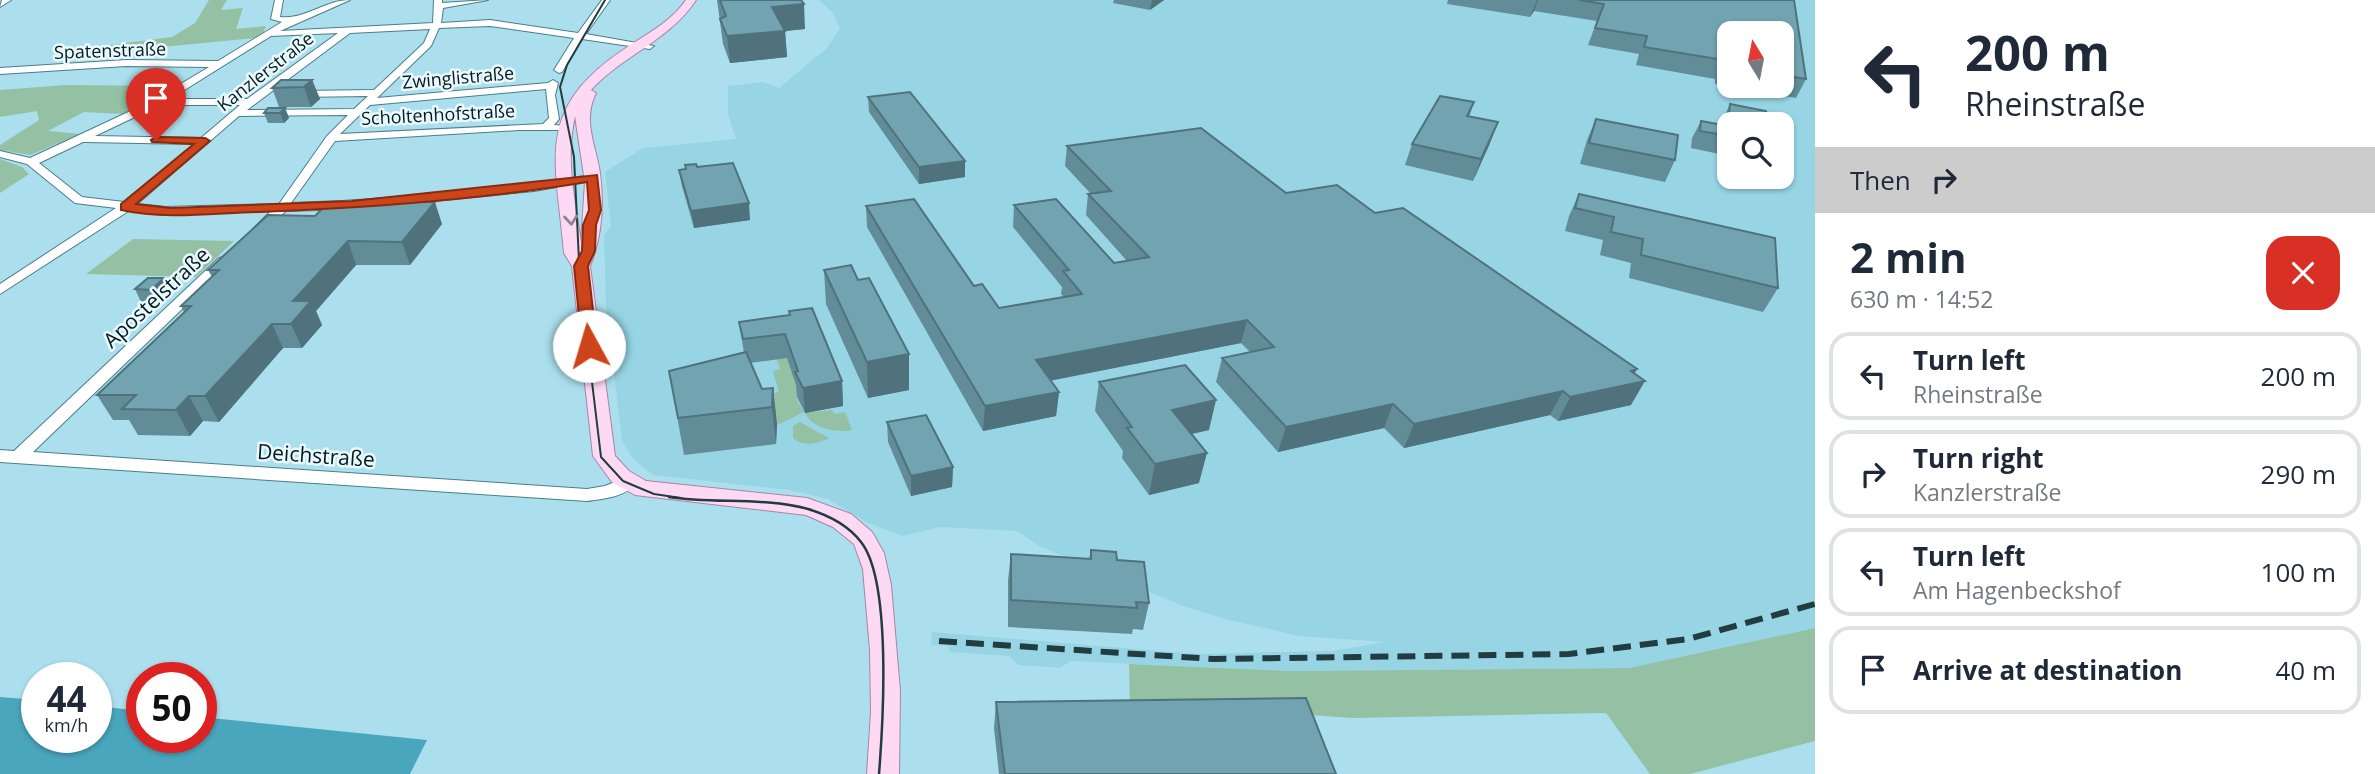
<!DOCTYPE html>
<meta charset="utf-8">
<style>
:root{--surface:#fff;--page:#f2f2f3;--text:#1f2937;--muted:#747a83;--line:#e0e1e3}
body{margin:0;font-family:"Open Sans",sans-serif;background:var(--page);color:var(--text);height:100vh;display:flex;flex-direction:column;font-size:26px;white-space:nowrap}
*{box-sizing:border-box;margin:0}
p{font-size:23px;color:var(--muted)}
.icon{flex:none;width:38px;height:38px;fill:none;stroke:currentColor;stroke-width:2;stroke-linecap:round;stroke-linejoin:round}
.map{position:relative;flex:1;overflow:hidden}
.sheet{display:flex;flex-direction:column;background:var(--surface);width:560px}
.sheet>*{flex:none}
.banner{background:#fff;color:var(--text);overflow:hidden}
.needle{width:46px;rotate:350deg}
.tools{position:absolute;left:1717px;top:21px;display:grid;gap:14px}
.tools a{display:grid;place-items:center;width:77px;height:77px;border-radius:14px;background:var(--surface);box-shadow:0 2px 5px #0004;font-size:35px}
.speed{position:absolute;left:21px;top:662px;display:flex;gap:14px;font-size:35px;font-weight:700;text-align:center}
.speed>*{display:grid;place-content:center;width:91px;height:91px;border-radius:50%;background:var(--surface);box-shadow:0 2px 5px #0004;line-height:1}
.speed small{font-size:18px;font-weight:400}
.speed .limit{border:10px solid #d22;background:#fff;color:#111}
.pin{position:absolute;display:grid;place-items:center;width:60px;height:60px;color:#fff;margin:-72px -30px;border-radius:50% 50% 50% 0;rotate:-45deg;box-shadow:0 0 7px #0007}
.pin .icon{rotate:45deg}
.me{position:absolute;width:77px;margin:-38px;rotate:354deg;stroke-linejoin:round;filter:drop-shadow(0 0 5px #0008)}
.turn{display:flex;align-items:center;gap:24px;height:147px;padding:0 35px;font-size:32px}
.turn .icon{width:91px;height:91px;stroke-width:2.5}
.turn b{display:block;font-size:49px;line-height:60px}
.then{display:flex;align-items:center;height:66px;padding:0 35px;background:#0003;gap:14px;font-size:26px}
.round{display:grid;place-items:center;flex:none;width:74px;height:74px;border-radius:21px;background:var(--page)}
.headline{display:flex;align-items:center;justify-content:space-between;height:119px;padding:0 35px}
h1{font-size:42px;font-weight:700;line-height:52px}
ul{padding:0;list-style:none}
li{display:flex;align-items:center;gap:21px;height:88px;margin:0 14px 10px;padding:0 21px;border:4px solid var(--line);border-radius:21px}
li div{flex:1}
li b{display:block;font-size:26px}
li em{font-style:normal}
main{display:flex;flex:1;min-height:0}
.map>svg:first-child{display:block}
.built{fill:#97d5e5;fill-rule:evenodd}
.green{fill:#94c1a4}
.water{fill:#49a6bd}
.lines{fill:none;stroke-linecap:round;stroke-linejoin:round}
.minor-casing{stroke:#4b7d8a;stroke-width:2}
.major-casing{stroke:#a785a4;stroke-width:2}
.minor{fill:#fff;fill-rule:evenodd}
.major{fill:#fed9f4;fill-rule:evenodd}
.tram-far1{stroke:#223c42;stroke-width:2}
.tram{stroke:#223c42;stroke-width:2.5}
.rail{stroke:#223c42;stroke-width:6;stroke-dasharray:18 9;stroke-linecap:butt}
.wall{fill:#618c98;fill-rule:evenodd}
.shaded-wall{fill:#4f727c}
.building{fill:#71a3b1;stroke:#4f727c;stroke-width:2}
.oneway{stroke:#8e8394}
.route{fill:#cd441a;stroke:#852c11;stroke-width:2}
.labels{text-anchor:middle;dominant-baseline:central;stroke-width:5;stroke-linejoin:round;paint-order:stroke}
.far-street-label{font-size:18px;fill:#061a1f;stroke:#eaf9fd}
.street-label{font-size:21px;fill:#061a1f;stroke:#eaf9fd}
</style>
<main>
<div class="map">
<svg width="1815" height="774" viewBox="0 0 1815 774">
<rect width="100%" height="100%" fill="#abdfed"/>
<!-- built -->
<path class="built" d="M819,0H1815V628L1629,668L1291,671L1070,661L1060,668L1019,665L1009,656L949,652V646L931,645L932,632L1196,654L1332,651L1385,642L1299,636L1225,619L1183,606L1039,546L1017,531L941,527L902,536L866,522L828,499L790,490L653,475L632,458L622,440L606,307L604,235L611,227L605,172L643,148L736,139L728,114V86L763,82L779,88L827,48L840,28L833,13ZM1729,33H1782V86H1729ZM1729,124H1782V177H1729Z"/>
<!-- green -->
<path class="green" d="M209,0H227L221,10L243,8L236,29L266,26L263,33L255,38L99,53L102,46L172,37L195,23Z
M66,85L179,86L122,114L84,112L48,131L80,134L30,155L0,150V145L39,120L37,111L0,117V90Z
M0,159L22,167L29,174L0,193Z
M133,239L234,241L196,277L86,274Z
M787,356L800,396L796,398L804,412L777,425L755,399L779,392L773,371L780,369L776,357Z
M832,410L835,414L845,412L852,430C836,433 812,429 805,413Z
M800,422L829,438C818,444 802,447 793,438V426Z
M1815,628V741L1690,774H1650L1606,713L1353,718L1247,711L1130,709L1129,664L1291,671L1629,668Z"/>
<!-- water -->
<path class="water" d="M0,697L37,700V737H96V706L142,711V737H201V717L427,740L410,774H0Z"/>
<g class="lines">
<defs>
<path id="minor" d="M2,0H11L0,7Z
M275,0H283L280,17C305,20 325,0 350,0L280,31L433,23L434,0H442V3L488,0L443,8L441,23L490,20L578,33L602,0H610L586,34L654,46L650,49L582,39L562,72L559,73L554,70L574,38L490,26L439,28L431,46L377,98L548,83L553,80L558,83L555,95L559,119L554,125L566,126V130H519L335,141L291,203C392,200 493,190 592,175L598,178L596,180L534,191L352,209L286,211L259,233L253,229L271,211L166,215L130,210L0,294V284L116,208L75,203L27,164L0,157V151L30,158L154,100L209,67L126,66L0,74V68L126,60L218,61L282,22L271,19ZM430,29L424,43L374,90L297,91L292,94L297,97L368,96L354,109L247,110L350,33ZM338,33L247,99H170L271,36ZM546,89L549,118L543,124L340,134L370,105ZM160,105H240L201,138L95,136ZM348,115L327,136L279,204L166,207L137,204L239,116ZM83,142H85L194,144L124,202L82,197L39,163Z
M224,257L231,261L229,264L33,452L587,489L605,486L627,477L633,479L636,483C626,497 603,499 587,501L0,462V450L14,451L219,258Z"/>
<path id="major" d="M686,0H696C670,40 623,55 591,90L596,93C582,121 596,145 600,173C604,204 602,237 590,266L615,456L629,471L646,481L807,498L851,514L872,532L884,553L891,585L900,691L899,774H867L871,712L870,650L863,569L854,544L833,527L806,515L635,495L612,482L593,456L572,266L564,253C556,159 534,110 623,50C646,34 670,23 686,0ZM575,116L585,182L581,243C575,200 565,159 575,116Z"/>
</defs>
<!-- minor casing -->
<use href="#minor" class="minor-casing"/>
<!-- major casing -->
<use href="#major" class="major-casing"/>
<!-- minor -->
<use href="#minor" class="minor"/>
<!-- major -->
<use href="#major" class="major"/>
<!-- tram-far1 -->
<path class="tram-far1" d="M605,0L567,65L560,87L574,157L580,282L601,457L623,481L654,494L681,498"/>
<!-- tram -->
<path class="tram" d="M669,497C714,504 764,497 808,509C828,515 848,525 861,542C892,581 883,724 879,774"/>
<!-- rail -->
<path class="rail" d="M939,641L1213,659L1569,654L1688,639L1815,604"/>
</g>
<!-- wall -->
<path class="wall" d="M717,0H801L805,29L785,31L787,57L730,63L723,44Z
M1114,0H1164L1150,10L1113,3Z
M1448,0H1794L1806,79L1796,98L1715,84V79L1636,65L1639,54L1588,45L1597,21L1534,11L1530,17L1447,4ZM1729,33H1782V86H1729Z
M312,80L320,99L311,107H279L272,88Z
M868,97L965,161V177L919,184L869,112Z
M1474,102L1469,117L1490,143L1473,181L1405,165L1412,144Z
M1730,104L1729,124V156L1691,148L1692,138L1701,121L1721,125L1722,121Z
M285,108L289,118L284,123H268L264,113Z
M1596,119L1675,160L1665,182L1580,164L1587,140Z
M1067,146L1375,213L1635,374L1631,405L1558,421L1550,415L1404,448L1384,428L1278,452L1216,382L1222,358L1250,352L1241,343L1051,380L1059,392L1056,416L983,431L867,227L866,206L974,286L999,308L1064,297L1061,294L1062,287L1013,227L1014,205L1114,263L1127,261L1086,215L1088,194H1091L1065,166Z
M685,165L697,167L750,220L694,228L682,186L679,170L686,169Z
M1579,194L1778,288L1763,312L1629,278L1631,263L1600,255L1603,240L1565,231L1569,216Z
M364,206L442,224L410,265H356L316,311L322,325L302,348H283L219,422L203,421L190,436L138,435L129,420H113L97,395L184,312L181,306L212,277L208,270L315,216Z
M824,270L858,280L909,354V390L868,398L826,304Z
M135,289L170,290L157,302H141Z
M789,311L842,381L843,406L805,413L797,397L796,385L787,358L750,363L762,389L773,388L777,425L776,444L684,455L669,371L744,353L739,322L789,315Z
M1099,382L1209,430L1191,434L1199,483L1149,495L1122,458L1123,451L1095,411Z
M887,422L953,467L952,487L911,496L888,442Z
M1091,550L1117,560L1149,603L1143,630L1133,629L1132,634L1008,627V580L1011,554L1089,559Z
M996,702L1336,774H999L994,728Z"/>
<!-- shaded-wall -->
<path class="shaded-wall" d="M1152,0H1164L1150,10Z
M1537,0H1538L1534,11L1530,17Z
M804,4L805,29L785,31L787,57L730,63L727,36L772,7Z
M312,80L320,99L311,107L304,87Z
M285,108L289,118L284,123L280,113Z
M1498,122L1490,143L1473,181L1481,159Z
M965,161V177L919,184V167Z
M435,202L442,224L410,265L402,242Z
M749,203L750,220L694,228L691,211Z
M348,241L356,265L316,311L322,325L302,348L291,324L293,301Z
M164,278L170,290L157,302L151,290Z
M1247,320L1241,343L1034,384L1036,360Z
M272,324L283,348L219,422L205,396Z
M909,354V390L868,398L867,362Z
M1637,369L1629,384L1645,381L1631,405L1558,421L1570,397L1631,371Z
M842,381L843,406L805,413L803,388Z
M773,388L777,425L776,444L772,407Z
M1563,391L1550,415L1404,448L1414,424Z
M1059,392L1056,416L983,431L985,406Z
M189,396L203,421L190,436L176,410Z
M1216,400L1209,430L1165,440L1172,410Z
M1393,404L1384,428L1278,452L1286,427Z
M1207,453L1199,483L1149,495L1155,464Z
M953,467L952,487L911,496V476Z"/>
<!-- building -->
<path class="building" d="M720,0H801L804,4L772,7L785,31L727,36L720,19L726,16Z
M1579,0H1794L1806,79L1782,75V33H1729V66L1724,65V60L1644,47L1647,36L1595,28L1604,4Z
M281,80H312L304,87L272,88Z
M910,92L965,161L919,167L868,97Z
M1440,96L1474,102L1467,116L1498,122L1481,159L1412,144Z
M1730,104L1766,111L1768,124H1729V136L1700,131L1701,121L1728,126Z
M268,108H285L280,113H264Z
M1596,119L1678,135L1675,160L1589,143Z
M1201,128L1286,193L1337,185L1375,213L1403,208L1637,369L1631,371L1645,381L1570,397L1563,391L1414,424L1393,404L1286,427L1222,358L1274,347L1247,320L1036,360L1059,392L985,406L866,206L914,199L974,286L982,284L999,308L1082,294L1063,271L1069,270L1014,205L1056,199L1114,263L1149,257L1088,194L1111,191L1067,146Z
M733,163L749,203L691,211L679,170L686,169L685,165L696,164L697,167Z
M1579,194L1775,238L1778,288L1641,255L1643,239L1611,232L1614,217L1575,208Z
M369,201L435,202L402,242L348,241L293,301H311L291,324H272L205,396H189L176,410L122,409L136,395H97L191,306H181L219,270H208L268,215L315,216L325,206H364Z
M851,265L858,280L869,278L909,354L867,362L824,270Z
M148,278H164L151,290L135,289Z
M812,308L842,381L803,388L795,372L798,371L785,334L743,339L739,322L790,315L789,311Z
M746,352L762,389L773,388L772,407L678,418L669,371Z
M1185,365L1216,400L1172,410L1207,453L1155,464L1127,428L1132,427L1099,382Z
M926,415L953,467L911,476L887,422Z
M1091,550L1116,552L1117,560L1144,562L1149,603L1136,602L1137,608L1011,600V554L1091,559Z
M1306,698L1336,774H1005L996,702Z"/>
<!-- one-way arrows -->
<defs><path id="oneway-chevron" d="M-2-3.5L2.5 0L-2 3.5" fill="none" stroke-width="1.6" stroke-linecap="round" stroke-linejoin="round" transform="scale(1.75)"/></defs>
<use class="oneway" href="#oneway-chevron" transform="translate(571 220) rotate(85)"/>
<!-- route -->
<path class="route" d="M156,137L205,138L210,141L136,204L171,208L352,201L597,175L601,210L596,225L595,251L588,266L597,346L589,350L582,346L574,266L582,251L583,225L589,210L587,182C479,200 369,208 259,212C214,213 166,220 121,210V204L194,144L152,142L151,140Z"/>
<g class="labels">
<!-- far-street labels -->
<g class="far-street-label">
<text transform="translate(110 50) rotate(-2)">Spatenstraße</text>
<text transform="translate(265 71) rotate(-38)">Kanzlerstraße</text>
<text transform="translate(458 77) rotate(-5)">Zwinglistraße</text>
<text transform="translate(438 114) rotate(-3)">Scholtenhofstraße</text>
</g>
<!-- street labels -->
<g class="street-label">
<text transform="translate(156 297) rotate(-43)">Apostelstraße</text>
<text transform="translate(316 455) rotate(4)">Deichstraße</text>
</g>
</g>
</svg>
<div class="tools">
<a><svg class="needle" viewBox="-14 -14 28 28"><path d="M0-13l5 13h-10z" fill="#e53935"/><path d="M0 13l5-13h-10z" fill="#747a83"/></svg></a>
<a><svg class="icon" aria-label="search" viewBox="0 0 24 24"><circle cx="10" cy="10" r="6"/><path d="M15 15l6 6"/></svg></a>
</div>
<div class="speed"><div>44<small>km/h</small></div><div class="limit">50</div></div>
<div class="pin" style="left:156px;top:140px;background:#d93025"><svg class="icon" aria-label="arrive" viewBox="0 0 24 24"><path d="M6 21V4h12l-3 4 3 4H6"/></svg></div>
<svg class="me" style="left:589px;top:346px" viewBox="-20 -20 40 40"><circle r="19" fill="#fff"/><path d="M0-13L10 11 0 6-10 11z" fill="#cd441a"/></svg>
</div>
<section class="sheet">
<div class="banner">
<div class="turn"><svg class="icon" aria-label="left" viewBox="0 0 24 24"><path d="M17 20v-9H6M10 6l-5 5 5 5"/></svg><div><b>200 m</b>Rheinstraße</div></div>
<div class="then">Then<svg class="icon" aria-label="right" viewBox="0 0 24 24"><path d="M7 20v-9h11M14 6l5 5-5 5"/></svg></div>
</div>
<div class="headline"><div><h1>2 min</h1><p>630 m · 14:52</p></div><a class="round" style="background:#d93025;color:#fff"><svg class="icon" aria-label="close" viewBox="0 0 24 24"><path d="M6 6l12 12M18 6L6 18"/></svg></a></div>
<ul>
<li><svg class="icon" aria-label="left" viewBox="0 0 24 24"><path d="M17 20v-9H6M10 6l-5 5 5 5"/></svg><div><b>Turn left</b><p>Rheinstraße</p></div><em>200 m</em></li>
<li><svg class="icon" aria-label="right" viewBox="0 0 24 24"><path d="M7 20v-9h11M14 6l5 5-5 5"/></svg><div><b>Turn right</b><p>Kanzlerstraße</p></div><em>290 m</em></li>
<li><svg class="icon" aria-label="left" viewBox="0 0 24 24"><path d="M17 20v-9H6M10 6l-5 5 5 5"/></svg><div><b>Turn left</b><p>Am Hagenbeckshof</p></div><em>100 m</em></li>
<li><svg class="icon" aria-label="arrive" viewBox="0 0 24 24"><path d="M6 21V4h12l-3 4 3 4H6"/></svg><div><b>Arrive at destination</b></div><em>40 m</em></li>
</ul>
</section>
</main>
